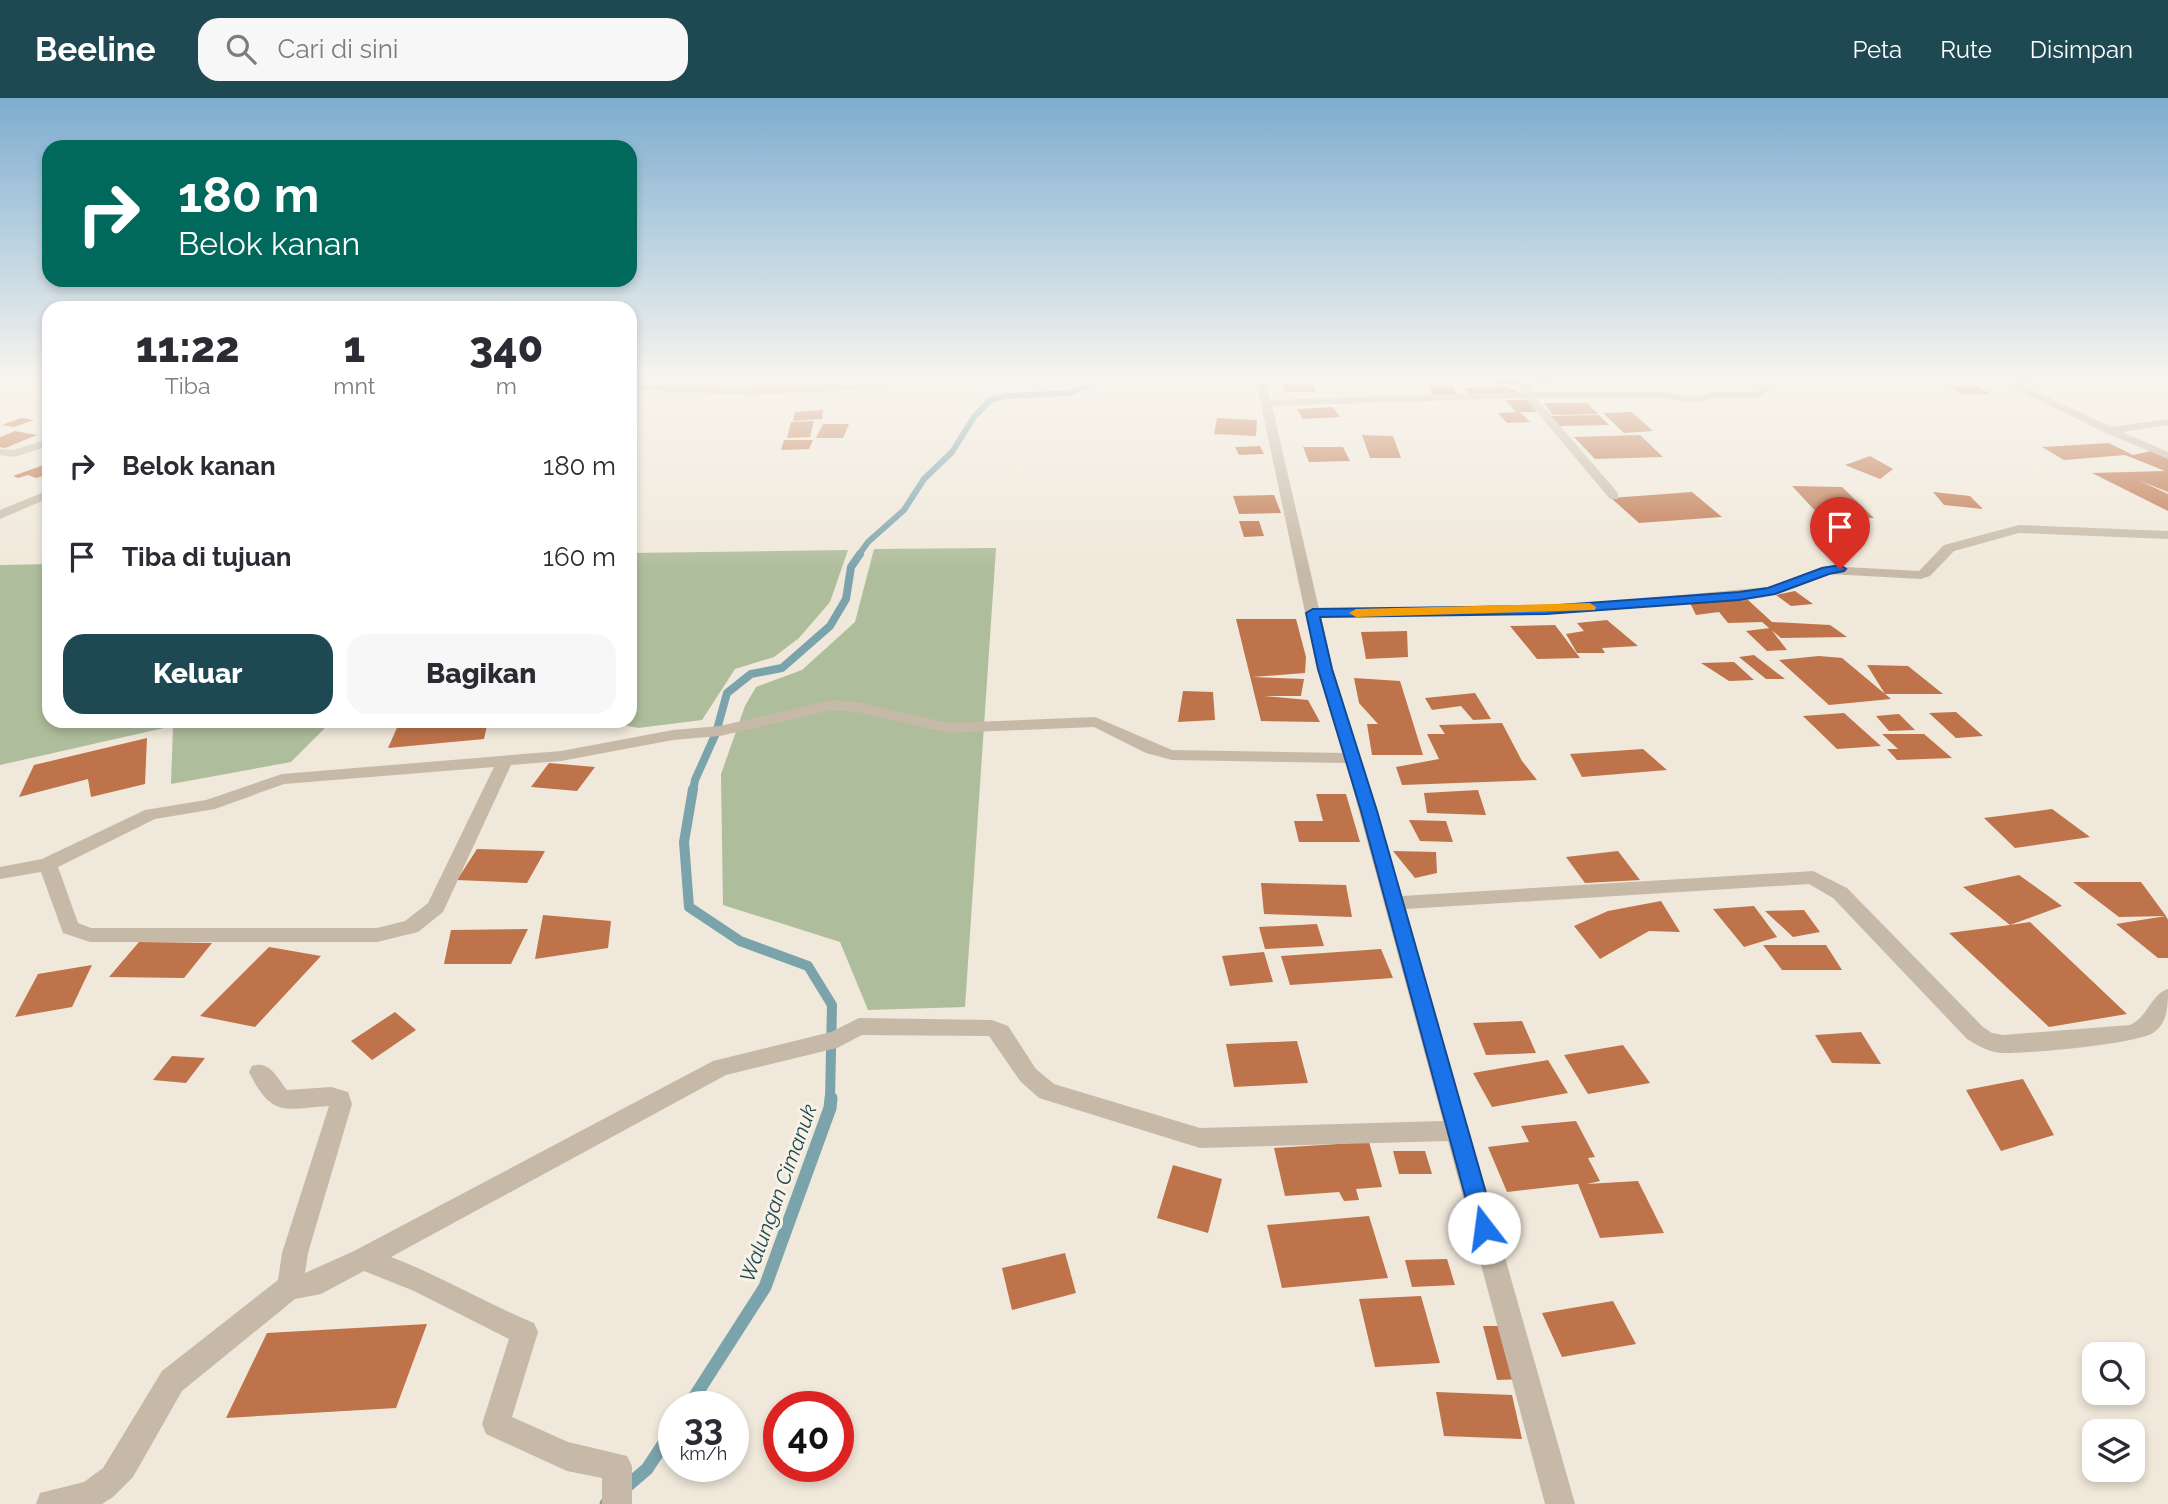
<!DOCTYPE html>
<html lang="id">
<style>
:root{--surface:#fff;--page:#f7f7f7;--text:#2b2b33;--muted:#7c7c81;--accent:#1f4952}
body{margin:0;font-family:Raleway,sans-serif;background:var(--page);color:var(--text);height:100vh;display:flex;flex-direction:column;font-size:26px;white-space:nowrap}
*{box-sizing:border-box;margin:0}
p{font-size:23px;color:var(--muted)}
.icon{flex:none;width:38px;height:38px;fill:none;stroke:currentColor;stroke-width:2;stroke-linecap:round;stroke-linejoin:round}
.map{position:relative;flex:1;overflow:hidden}
.side{position:absolute;left:42px;top:203px;width:595px;height:427px;display:flex;flex-direction:column;background:var(--surface);border-radius:21px;box-shadow:0 4px 10px #0003}
.side>*{flex:none}
.top-card{position:absolute;left:42px;top:42px;width:595px;height:147px;border-radius:21px;box-shadow:0 4px 10px #0003;background:#00695c;color:#fff;overflow:hidden}
.buttons{position:absolute;left:2082px;top:1244px;display:grid;gap:14px}
.buttons a{display:grid;place-items:center;width:63px;height:63px;border-radius:14px;background:var(--surface);box-shadow:0 4px 10px #0003;font-size:35px}
.speed{position:absolute;left:658px;top:1293px;display:flex;gap:14px;font-size:35px;font-weight:700;text-align:center}
.speed>*{display:grid;place-content:center;width:91px;height:91px;border-radius:50%;background:var(--surface);box-shadow:0 4px 10px #0003;line-height:1}
.speed small{font-size:18px;font-weight:400}
.speed .limit{border:10px solid #d22;background:#fff;color:#111}
.pin{position:absolute;display:grid;place-items:center;width:60px;height:60px;color:#fff;margin:-72px -30px;border-radius:50% 50% 50% 0;rotate:-45deg;box-shadow:0 0 7px #0007}
.pin .icon{rotate:45deg}
.me{position:absolute;width:77px;margin:-38px;rotate:345deg;stroke-linejoin:round;filter:drop-shadow(0 0 5px #0008)}
.turn{display:flex;align-items:center;gap:24px;height:147px;padding:0 21px;font-size:32px}
.turn .icon{width:91px;height:91px;stroke-width:2.5}
.turn b{display:block;font-size:49px;line-height:60px}
.eta{display:flex;justify-content:space-evenly;align-items:center;height:119px;text-align:center}
.eta b{font-size:42px;font-weight:800;line-height:49px}
.action{display:flex;gap:14px;margin-top:auto;padding:14px 21px}
.action a{flex:1;height:80px;border-radius:21px;background:var(--accent);color:#fff;font-size:28px;font-weight:800;line-height:80px;text-align:center}
.action a+a{background:var(--page);color:var(--text)}
ul{padding:0;list-style:none}
li{display:flex;align-items:center;gap:21px;height:91px;padding:0 21px}
li div{flex:1}
li b{display:block;font-size:26px}
li em{font-style:normal}
header{display:flex;align-items:center;gap:42px;box-sizing:border-box;height:98px;padding:0 35px;background:var(--accent);color:#fff}
header strong{font-size:33px}
nav{display:flex;gap:38px;margin-inline-start:auto;font-size:24px}
.search{width:490px;height:63px;background:var(--page);display:flex;align-items:center;gap:18px;box-sizing:border-box;padding:0 24px;border-radius:21px;color:var(--muted);font-size:26px}
.map>svg:first-child{display:block}
.green{fill:#aebd9b}
.lines{fill:none;stroke-linecap:round;stroke-linejoin:round}
.stream-far3{stroke:#7ba3ab;stroke-width:6}
.stream-far2{stroke:#7ba3ab;stroke-width:8}
.stream-far1{stroke:#7ba3ab;stroke-width:10}
.stream{stroke:#7ba3ab;stroke-width:13}
.building{fill:#be734a}
.minor{fill:#c7b9a7;fill-rule:evenodd}
.route{fill:#1a73e8;stroke:#114b97;stroke-width:2}
.slow{fill:#f59e0b}
.labels{text-anchor:middle;dominant-baseline:central;stroke-width:6;stroke-linejoin:round;paint-order:stroke}
.water-label{font-size:21px;font-style:italic;fill:#1f4952;stroke:#f8f2e6}
</style>
<header>
<strong>Beeline</strong>
<div class="search"><svg class="icon" aria-label="search" viewBox="0 0 24 24"><circle cx="10" cy="10" r="6"/><path d="M15 15l6 6"/></svg>Cari di sini</div>
<nav><a>Peta</a><a>Rute</a><a>Disimpan</a></nav>
</header>
<div class="map">
<svg width="2168" height="1406" viewBox="0 0 2168 1406">
<rect width="100%" height="100%" fill="#f0e8da"/>
<!-- green -->
<path class="green" d="M996,450L965,909L868,912L840,844L723,807L721,676L745,608L756,589L802,572L855,524L874,451Z
M848,452L830,504L799,540L774,559L735,571L702,622L638,630L604,623H630V455Z
M49,466V623H324V631L291,664L171,686L173,628L0,667V467Z"/>
<g class="lines">
<!-- stream-far3 -->
<path class="stream-far3" d="M858,458L868,444L904,412L924,381L952,354L974,319L990,302L1006,298L1069,295L1090,286L1089,278"/>
<!-- stream-far2 -->
<path class="stream-far2" d="M693,693L695,682L716,635L727,595L751,576L782,570L830,528L846,501L851,469L860,456"/>
<!-- stream-far1 -->
<path class="stream-far1" d="M693,691L684,744L689,809L740,843L808,868L832,907L830,1001"/>
<!-- stream -->
<path class="stream" d="M688,1309L765,1189L830,1010L831,1000
M606,1406L647,1371L674,1330"/>
</g>
<!-- building -->
<path class="building" d="M1492,278H1517L1518,287L1492,285Z
M1530,278H1553L1557,285L1533,284Z
M2008,278H2043L2053,283L2021,285Z
M1283,286H1313L1316,294H1285Z
M1975,287L1991,296L1963,297L1948,288Z
M1430,288L1454,289L1457,298L1433,297Z
M1506,289L1519,295L1469,296L1464,290Z
M1505,302H1528L1539,314H1520L1530,324L1507,325L1498,315L1516,314Z
M1544,305H1587L1598,316L1553,317Z
M1333,309L1340,319L1303,321L1297,311Z
M823,312L822,321L793,323L795,314Z
M1632,314L1653,333L1624,335L1603,315Z
M1599,317L1609,327L1560,328L1551,318Z
M21,320L34,322L14,329L2,327Z
M1217,320L1257,322L1256,338L1214,336Z
M814,323L810,339L787,340L791,324Z
M823,326H849L843,340H816Z
M15,333L37,337L5,350L0,349V339Z
M1362,337L1393,338L1401,360H1370Z
M1640,337L1663,359L1595,361L1574,339Z
M784,342H813L809,351L781,352Z
M2109,345L2133,357L2151,353L2168,360V394L2138,382L2168,396V413L2092,375L2165,373L2125,357L2064,362L2042,349Z
M1260,348L1264,356L1239,357L1235,349Z
M1303,349H1343L1350,363L1309,364Z
M1870,358L1893,371L1880,381L1845,367Z
M49,365V376L36,380L28,377L18,380L13,378Z
M1792,388L1842,389L1874,420L1821,419Z
M1692,394L1722,419L1639,425L1611,400Z
M1933,394L1970,398L1983,411L1944,407Z
M1274,397L1281,415L1239,416L1233,398Z
M1239,423H1259L1264,438L1244,439Z
M1795,493L1813,506L1791,508L1776,497Z
M1748,502L1772,524L1830,527L1847,539L1781,540L1762,524L1728,525L1719,514L1696,517L1690,505Z
M1236,521H1296L1306,559L1305,575L1252,579L1304,581L1301,598H1264L1308,602L1320,624L1261,623Z
M1607,522L1638,548L1602,550L1605,555H1577L1566,536L1584,533L1577,525Z
M1555,527L1580,560L1537,561L1510,528Z
M1770,530L1787,552L1767,553L1746,533Z
M1407,533L1408,559L1366,561L1361,534Z
M1754,557L1785,581H1766L1739,559Z
M1819,558L1842,560L1891,601L1829,607L1779,562Z
M1734,564L1754,582L1729,583L1701,565Z
M1867,567L1908,568L1943,596H1885Z
M1354,580L1400,583L1423,657H1372L1367,626H1378L1359,605Z
M1183,593L1213,594L1215,622L1178,624Z
M1475,595L1491,621L1473,622L1461,608L1432,612L1425,600Z
M1956,614L1983,638L1956,640L1929,615Z
M1844,615L1881,648L1837,651L1803,618Z
M1899,616L1915,632L1889,633L1876,618Z
M400,623H488L484,641L388,650Z
M1502,625L1522,663L1537,682L1402,687L1396,669L1439,661L1427,636H1445L1439,627Z
M1882,636H1924L1952,660L1897,662L1887,651H1898Z
M147,640L145,686L91,699L88,681L19,699L34,667Z
M1643,651L1667,672L1582,679L1570,656Z
M549,665L595,669L577,693L531,689Z
M1478,692L1486,717L1427,715L1424,695Z
M1316,696H1346L1360,744H1299L1294,723H1323Z
M2052,711L2090,739L2015,750L1984,720Z
M1409,722L1446,723L1453,744L1420,743Z
M477,751L545,753L527,785L457,782Z
M1393,753L1436,754L1437,775L1415,780Z
M1618,753L1640,782L1585,785L1566,759Z
M2019,777L2062,808L2010,827L2030,824L2127,916L2049,929L1949,835L2010,827L1963,789Z
M2073,784H2141L2166,818L2168,822V860H2158L2116,826L2166,818L2119,819Z
M1261,785L1346,787L1352,819L1264,816Z
M1661,803L1680,834L1649,833L1600,861L1574,828L1608,813Z
M1754,808L1777,839L1744,849L1713,811Z
M1804,812L1820,834L1793,839L1765,813Z
M543,817L611,823L608,850L535,861Z
M1317,826L1324,848L1265,851L1259,829Z
M528,831L511,866H444L451,832Z
M139,844L212,845L184,880L109,879Z
M1763,847H1826L1842,872H1782Z
M269,849L321,858L255,929L200,918Z
M1381,851L1393,880L1290,887L1281,858Z
M1264,854L1273,884L1230,888L1222,858Z
M92,867L72,909L15,919L38,876Z
M395,914L416,932L372,962L351,943Z
M1522,923L1536,955L1486,957L1473,925Z
M1861,934L1881,966L1832,965L1815,937Z
M1297,943L1308,985L1234,989L1226,946Z
M1623,947L1650,985L1588,996L1564,957Z
M172,958L205,960L186,985L153,982Z
M1548,962L1568,995L1492,1009L1473,975Z
M2023,981L2054,1037L2001,1053L1966,992Z
M1576,1023L1595,1059L1588,1060L1600,1083L1587,1086L1638,1083L1664,1135L1600,1140L1578,1086L1507,1094L1488,1049L1529,1044L1521,1028Z
M1369,1044L1382,1089L1356,1091L1359,1102L1344,1103L1339,1094L1285,1098L1274,1050Z
M1393,1053H1425L1432,1076H1399Z
M1173,1067L1222,1081L1208,1135L1157,1120Z
M1369,1118L1388,1180L1282,1190L1267,1127Z
M1065,1155L1076,1195L1012,1212L1002,1170Z
M1447,1161L1455,1187L1412,1189L1405,1162Z
M1421,1198L1440,1265L1375,1269L1359,1201Z
M1613,1203L1636,1246L1562,1259L1542,1215Z
M427,1226L396,1310L226,1320L267,1235Z
M1483,1228H1511L1526,1281L1497,1282Z
M1436,1294L1512,1297L1522,1341L1444,1338Z"/>
<g class="lines">
<!-- minor -->
<path class="minor" d="M906,278H935L853,292L751,297L630,292V286C724,290 813,292 906,278Z
M1255,278H1265L1270,302L1522,294L1518,278H1528L1532,294H1661L1693,299L1713,294H1756L1775,278H1786L1759,300H1713L1693,305L1661,300H1536L1618,395V401H1610L1525,300L1272,308L1319,511L1585,506L1768,489L1827,468L1919,473L1944,447L2019,427L2168,433V441L2019,435L1954,453L1930,478L1921,481L1829,476L1771,497L1585,514L1321,519L1333,571L1402,798L1813,773L1847,790L1983,929L1992,935L2003,937L2130,927C2148,919 2151,896 2168,891C2168,907 2168,925 2153,935C2136,946 2026,956 2002,955C1989,954 1978,948 1967,941L1833,800L1809,786L1406,811L1575,1406H1545L1448,1043L1200,1050L1039,1000L1020,983L989,938L862,937L837,950L726,977L391,1159C441,1178 486,1205 534,1225L538,1234L512,1319L568,1344L627,1358L632,1368V1406H602V1380L567,1373L486,1336L482,1326L509,1241L414,1193L364,1173L321,1196L295,1201L182,1293L133,1379L113,1399L102,1406H36L40,1395L84,1384L103,1370L162,1273L278,1182L282,1155L329,1008C284,1011 272,1020 249,974L252,968C270,962 277,980 287,992L331,989L348,994L352,1006L308,1155L305,1175L354,1153L713,963L831,934L859,920L992,922L1008,928L1036,971L1054,986L1200,1030L1443,1023L1346,665L1172,662L1146,655L1094,629L948,635L857,614L832,612L720,638L673,642L561,663L511,667L443,814L418,834L377,844H90L63,835L41,774L0,781V769L42,761L145,712L206,702L282,676L561,653L673,632L720,628L832,602L857,604L948,625L1095,619L1172,652L1343,655L1317,571ZM494,669L428,805L405,823L377,830H91L78,825L58,769L155,721L215,711L284,686Z
M1989,278H2003L2111,329L2168,321V327L2122,334L2168,354V361L2106,335Z
M49,341V348L14,359L0,357V351L13,352Z
M49,392V400L0,421V412Z"/>
</g>
<!-- sky -->
<linearGradient id="sky" x2="0" y2="1"><stop stop-color="#7cadd0"/><stop offset="0.59" stop-color="#f8f5ee"/><stop offset="1" stop-color="#f8f5ee" stop-opacity="0"/></linearGradient>
<rect width="2168" height="475" fill="url(#sky)"/>
<!-- route -->
<path class="route" d="M1840,467L1846,471L1844,473L1829,476L1775,496L1739,502L1546,516L1320,519L1332,571L1377,713L1496,1130L1492,1138L1484,1141L1476,1138L1361,713L1318,571L1306,515L1313,511L1546,508L1739,494L1768,490L1822,470Z"/>
<!-- slow -->
<path class="slow" d="M1590,505L1596,509L1595,512L1356,519L1349,515L1356,511Z"/>
<g class="labels">
<!-- water labels -->
<g class="water-label">
<text transform="translate(778 1095) rotate(-70)">Walungan Cimanuk</text>
</g>
</g>
</svg>
<div class="buttons">
<a><svg class="icon" aria-label="search" viewBox="0 0 24 24"><circle cx="10" cy="10" r="6"/><path d="M15 15l6 6"/></svg></a>
<a><svg class="icon" aria-label="layers" viewBox="0 0 24 24"><path d="M12 4l9 5-9 5-9-5zM3 14l9 5 9-5"/></svg></a>
</div>
<div class="speed"><div>33<small>km/h</small></div><div class="limit">40</div></div>
<div class="pin" style="left:1840px;top:471px;background:#d93025"><svg class="icon" aria-label="arrive" viewBox="0 0 24 24"><path d="M6 21V4h12l-3 4 3 4H6"/></svg></div>
<svg class="me" style="left:1484px;top:1130px" viewBox="-20 -20 40 40"><circle r="19" fill="#fff"/><path d="M0-13L10 11 0 6-10 11z" fill="#1a73e8"/></svg>
<div class="top-card">
<div class="turn"><svg class="icon" aria-label="right" viewBox="0 0 24 24"><path d="M7 20v-9h11M14 6l5 5-5 5"/></svg><div><b>180 m</b>Belok kanan</div></div>
</div>
<section class="side">
<div class="eta">
<div><b>11:22</b><p>Tiba</p></div>
<div><b>1</b><p>mnt</p></div>
<div><b>340</b><p>m</p></div>
</div>
<ul>
<li><svg class="icon" aria-label="right" viewBox="0 0 24 24"><path d="M7 20v-9h11M14 6l5 5-5 5"/></svg><div><b>Belok kanan</b></div><em>180 m</em></li>
<li><svg class="icon" aria-label="arrive" viewBox="0 0 24 24"><path d="M6 21V4h12l-3 4 3 4H6"/></svg><div><b>Tiba di tujuan</b></div><em>160 m</em></li>
</ul>
<div class="action"><a>Keluar</a><a>Bagikan</a></div>
</section>
</div>
